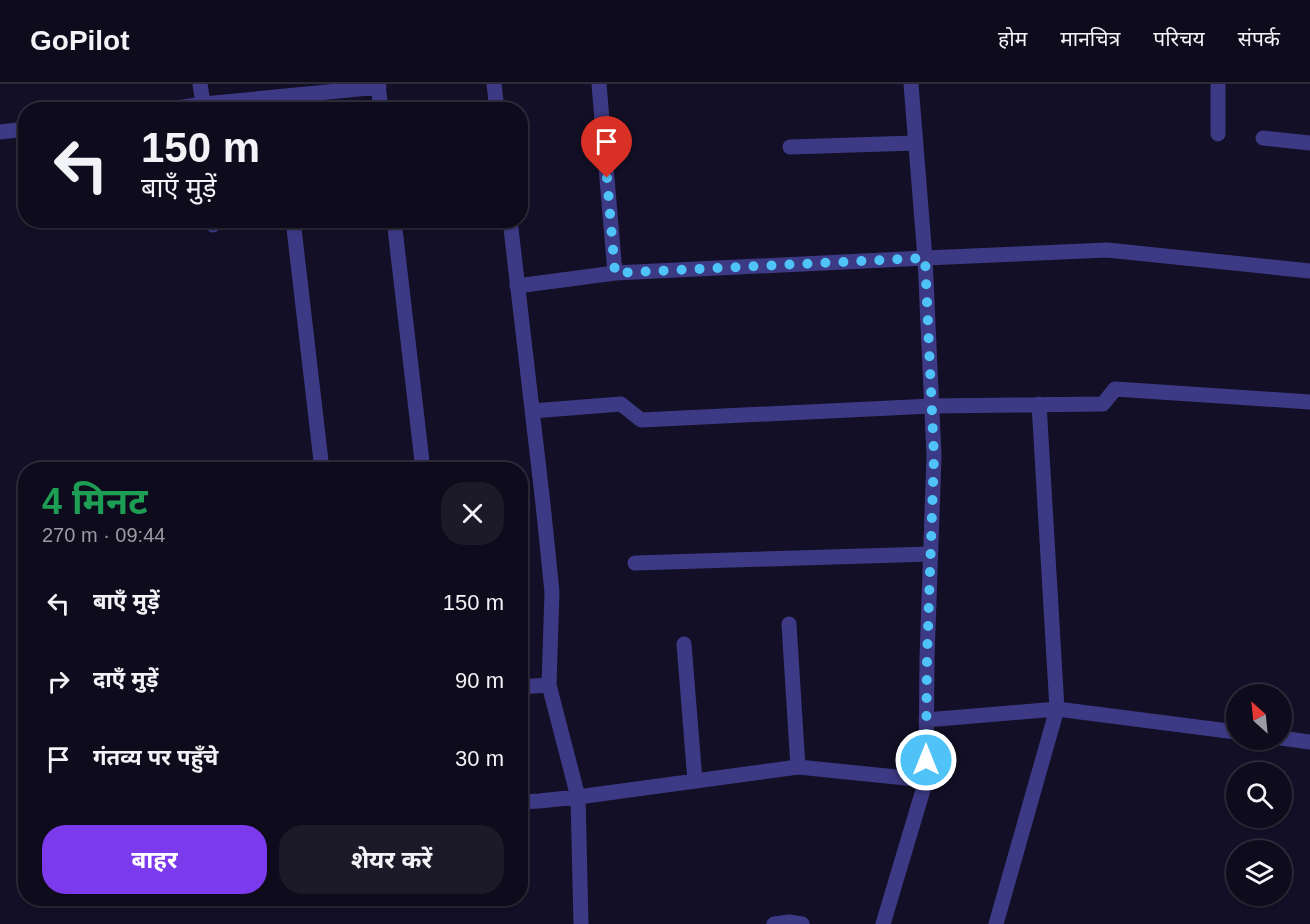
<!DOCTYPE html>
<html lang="hi">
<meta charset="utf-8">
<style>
:root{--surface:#0e0b1c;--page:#1c1929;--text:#f1f3f6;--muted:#9b9ba3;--line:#2e2b3b;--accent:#7c3aed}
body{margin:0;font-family:Arial,"Noto Sans Devanagari",sans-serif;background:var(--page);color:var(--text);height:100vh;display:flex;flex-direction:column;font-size:22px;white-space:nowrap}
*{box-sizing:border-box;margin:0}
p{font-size:20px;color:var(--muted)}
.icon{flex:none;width:33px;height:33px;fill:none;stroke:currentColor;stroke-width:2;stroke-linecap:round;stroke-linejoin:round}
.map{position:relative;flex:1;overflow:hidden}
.side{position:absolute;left:18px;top:378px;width:510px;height:444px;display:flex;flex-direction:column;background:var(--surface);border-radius:24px;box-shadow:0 2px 4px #0004,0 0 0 2px var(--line)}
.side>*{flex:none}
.hud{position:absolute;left:18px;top:18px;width:510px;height:126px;border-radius:24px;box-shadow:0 2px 4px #0004,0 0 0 2px var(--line);background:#0e0b1c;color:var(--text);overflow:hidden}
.needle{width:39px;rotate:333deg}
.tools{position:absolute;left:1226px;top:600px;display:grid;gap:12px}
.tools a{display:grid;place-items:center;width:66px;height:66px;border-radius:50%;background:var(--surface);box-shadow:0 2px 4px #0004,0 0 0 2px var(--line);font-size:30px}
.pin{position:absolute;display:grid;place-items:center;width:51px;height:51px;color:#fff;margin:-62px -26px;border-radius:50% 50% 50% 0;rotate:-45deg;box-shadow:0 0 6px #0007}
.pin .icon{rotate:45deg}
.me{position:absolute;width:66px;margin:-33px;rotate:0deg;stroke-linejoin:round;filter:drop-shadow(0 0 4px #0008)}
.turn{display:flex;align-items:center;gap:21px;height:126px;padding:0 24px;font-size:27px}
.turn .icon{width:78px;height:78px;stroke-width:2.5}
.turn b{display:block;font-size:42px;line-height:51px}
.round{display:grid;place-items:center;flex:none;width:63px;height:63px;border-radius:24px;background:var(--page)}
.headline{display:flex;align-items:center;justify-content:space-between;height:102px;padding:0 24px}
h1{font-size:36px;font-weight:700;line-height:45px;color:#1e9e55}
.button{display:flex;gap:12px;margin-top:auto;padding:12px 24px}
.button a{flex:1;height:69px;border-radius:24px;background:var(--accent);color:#fff;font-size:24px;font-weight:700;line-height:69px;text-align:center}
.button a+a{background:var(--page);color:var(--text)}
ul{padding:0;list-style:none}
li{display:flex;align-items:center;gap:18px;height:78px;padding:0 24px}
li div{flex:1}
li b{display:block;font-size:22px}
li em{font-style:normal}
header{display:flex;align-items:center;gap:36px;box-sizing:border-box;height:84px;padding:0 30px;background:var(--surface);border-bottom:2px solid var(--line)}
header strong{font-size:28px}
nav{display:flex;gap:33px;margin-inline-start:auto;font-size:21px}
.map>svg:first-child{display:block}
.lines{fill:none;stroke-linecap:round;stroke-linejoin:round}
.street{stroke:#3d3a85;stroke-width:15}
.route{stroke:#4fc3f7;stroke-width:10;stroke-dasharray:0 18}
</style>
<header>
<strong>GoPilot</strong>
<nav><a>होम</a><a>मानचित्र</a><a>परिचय</a><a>संपर्क</a></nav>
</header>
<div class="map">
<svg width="1310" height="840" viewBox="0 0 1310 840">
<rect width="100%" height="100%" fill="#130f26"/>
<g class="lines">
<!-- street -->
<path class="street" d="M200,0L204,26
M378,0L381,26
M494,0L497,26
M599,0L615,189
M1218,0V50
M163,26L204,20L379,3
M0,48L26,45
M1263,54L1310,59
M790,63L915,59
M213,136V141
M293,136L322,386
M394,136L423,386
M510,136L543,420L552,508L549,601L578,713L581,840
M517,202L615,189L925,174L1107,166L1310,187
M532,327L621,320L641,336L931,322L1103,320L1115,305L1310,318
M635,479L930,470
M789,540L798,683
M684,560L695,697
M520,603L549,601
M926,636L1057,625L1236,648
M1281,654L1310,658
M520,718L539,717L578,713L798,683L926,696
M774,840L789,838L802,840
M883,840L926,696L927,574L934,372L925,174L911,0
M996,840L1057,625L1039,320"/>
</g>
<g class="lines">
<!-- route -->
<path class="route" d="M607,94L615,189L925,174L934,372L927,574L926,676"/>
</g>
</svg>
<div class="tools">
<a><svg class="needle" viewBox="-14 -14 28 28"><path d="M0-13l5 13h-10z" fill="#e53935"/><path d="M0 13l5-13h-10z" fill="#9b9ba3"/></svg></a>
<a><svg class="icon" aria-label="search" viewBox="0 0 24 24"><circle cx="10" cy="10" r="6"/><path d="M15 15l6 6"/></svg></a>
<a><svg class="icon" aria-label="layers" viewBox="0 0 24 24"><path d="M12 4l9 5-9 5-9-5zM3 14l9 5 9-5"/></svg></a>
</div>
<div class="pin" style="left:607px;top:94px;background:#d93025"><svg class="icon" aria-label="arrive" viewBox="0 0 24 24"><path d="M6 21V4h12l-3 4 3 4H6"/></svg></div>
<svg class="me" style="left:926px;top:676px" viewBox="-20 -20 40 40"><circle r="17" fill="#4fc3f7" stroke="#fff" stroke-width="3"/><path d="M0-11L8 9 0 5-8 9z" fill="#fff"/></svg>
<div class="hud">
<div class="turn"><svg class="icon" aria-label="left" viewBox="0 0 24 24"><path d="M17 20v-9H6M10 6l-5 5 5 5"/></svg><div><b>150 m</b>बाएँ मुड़ें</div></div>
</div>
<section class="side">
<div class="headline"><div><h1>4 मिनट</h1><p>270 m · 09:44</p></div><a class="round"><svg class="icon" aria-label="close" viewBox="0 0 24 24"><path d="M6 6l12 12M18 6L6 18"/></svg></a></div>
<ul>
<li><svg class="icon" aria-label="left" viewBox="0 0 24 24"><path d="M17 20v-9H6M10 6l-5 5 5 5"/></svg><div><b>बाएँ मुड़ें</b></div><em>150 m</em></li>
<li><svg class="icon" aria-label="right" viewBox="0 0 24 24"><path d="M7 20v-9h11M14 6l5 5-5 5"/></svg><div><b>दाएँ मुड़ें</b></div><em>90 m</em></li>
<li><svg class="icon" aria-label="arrive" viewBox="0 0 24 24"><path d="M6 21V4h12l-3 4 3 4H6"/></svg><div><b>गंतव्य पर पहुँचे</b></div><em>30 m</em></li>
</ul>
<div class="button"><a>बाहर</a><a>शेयर करें</a></div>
</section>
</div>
